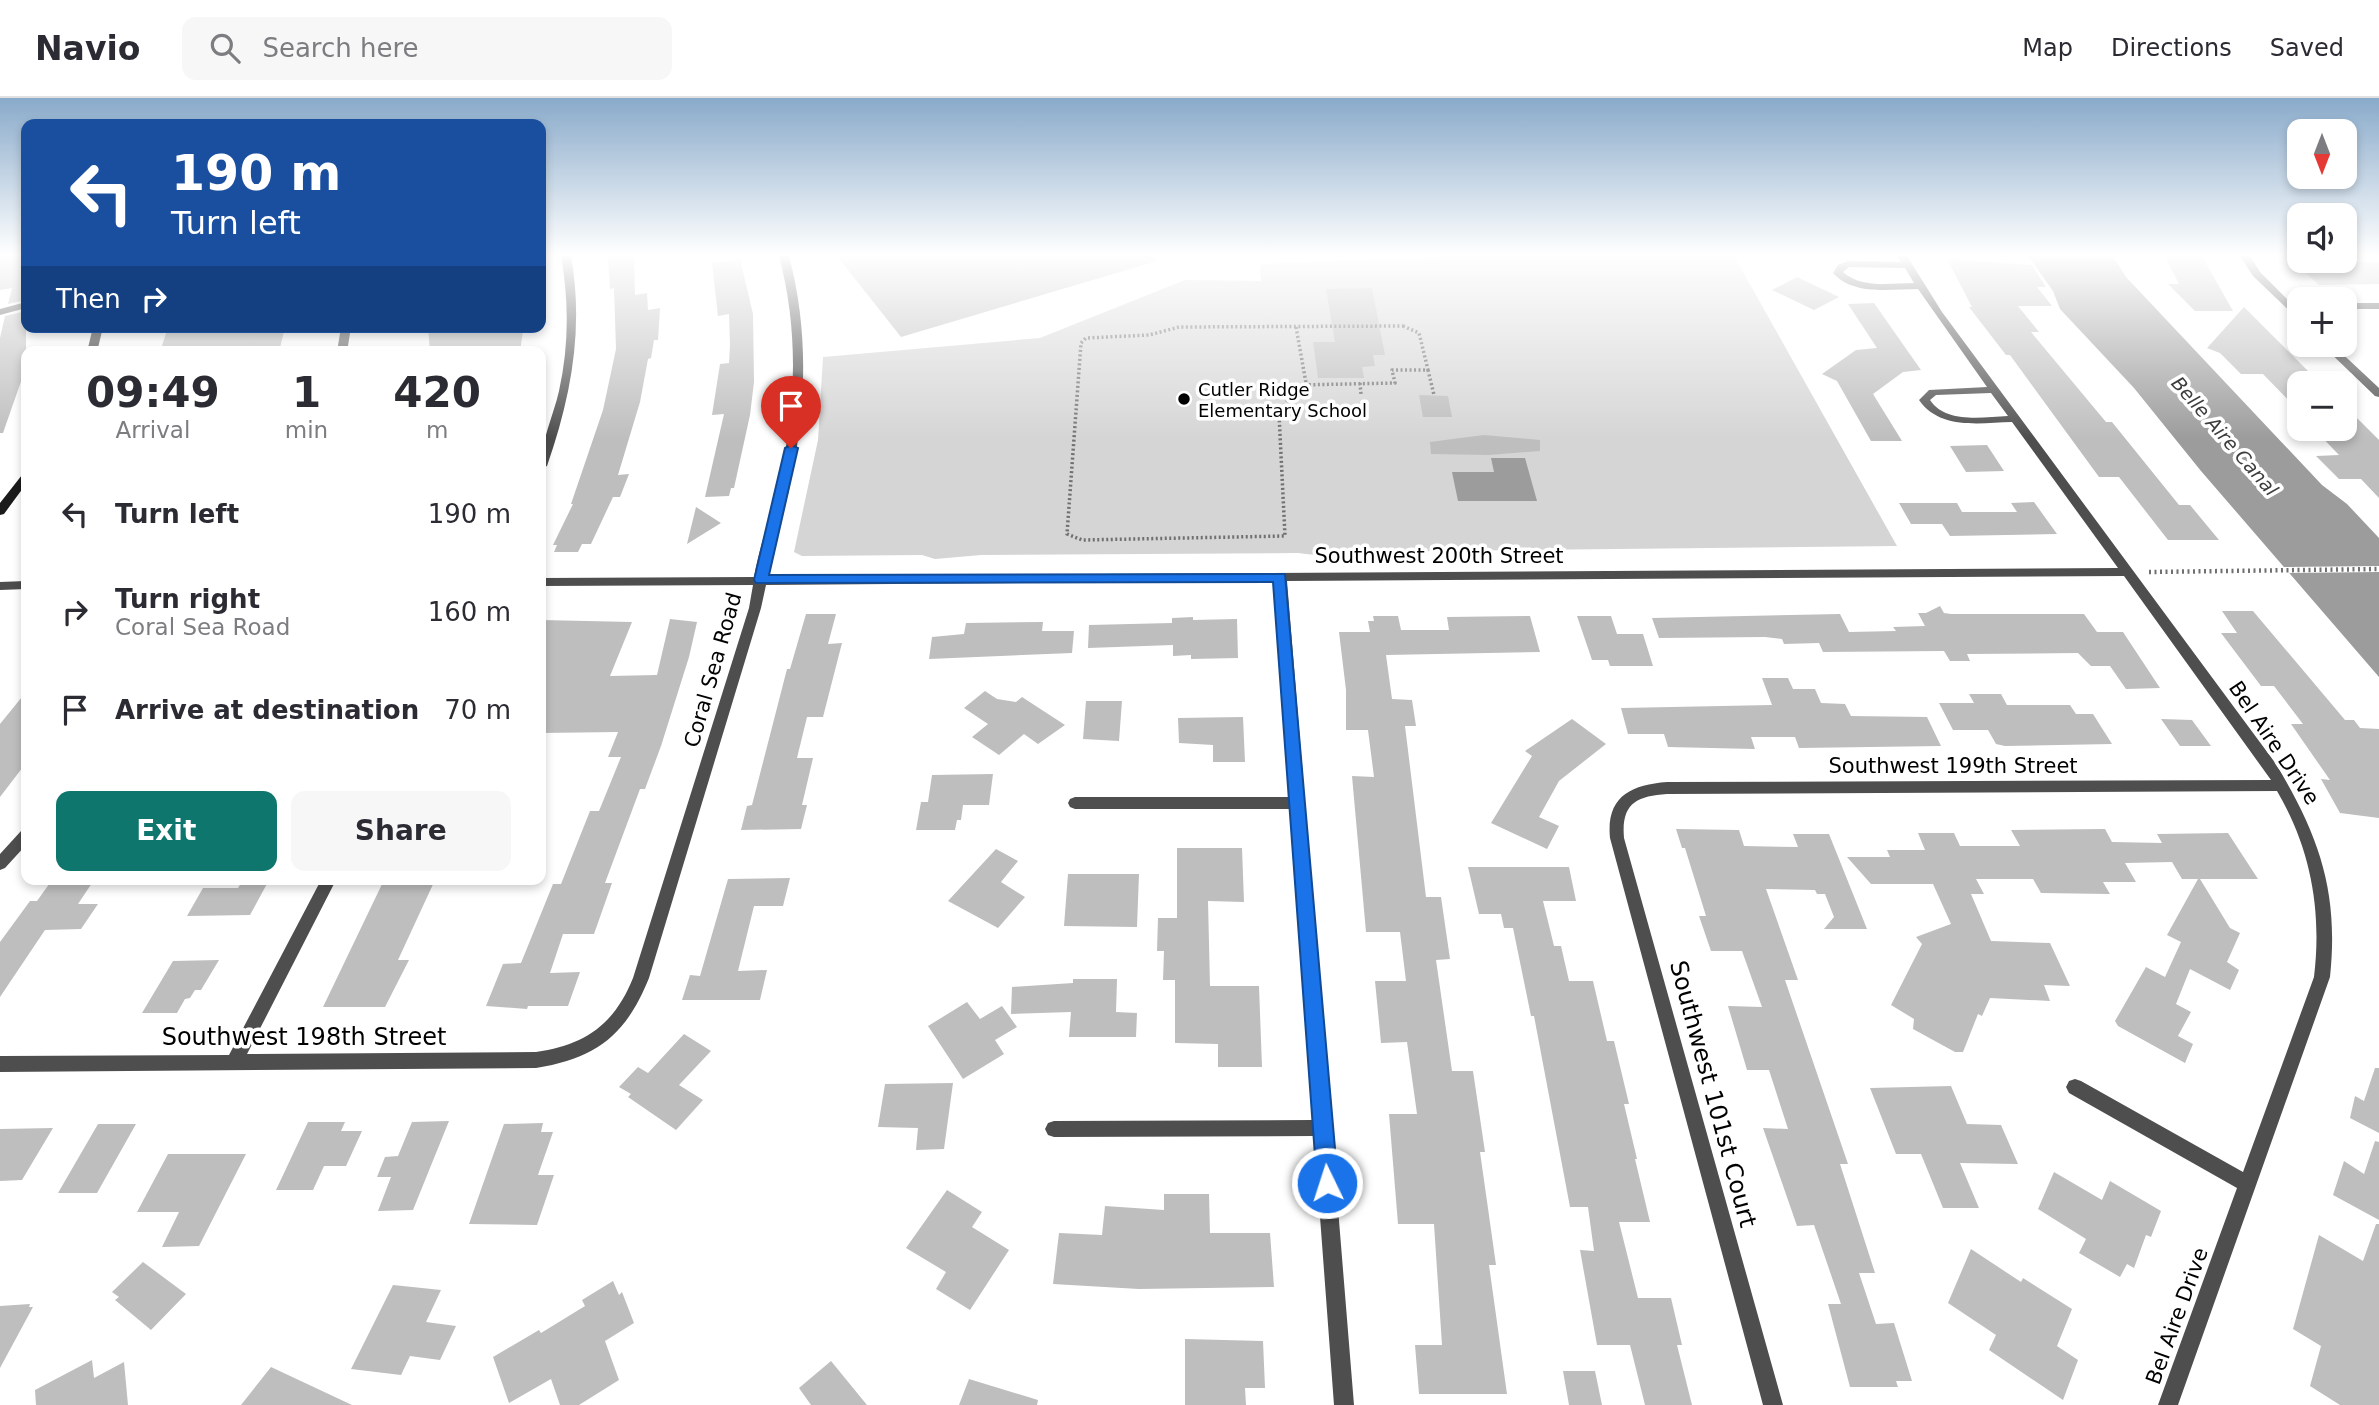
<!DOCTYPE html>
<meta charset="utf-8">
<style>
:root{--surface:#fff;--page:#f7f7f7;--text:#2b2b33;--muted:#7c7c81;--line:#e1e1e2;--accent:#0f766e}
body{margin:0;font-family:"DejaVu Sans",sans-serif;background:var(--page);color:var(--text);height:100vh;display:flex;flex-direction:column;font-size:26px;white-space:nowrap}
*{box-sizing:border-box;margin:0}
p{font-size:23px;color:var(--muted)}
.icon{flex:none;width:38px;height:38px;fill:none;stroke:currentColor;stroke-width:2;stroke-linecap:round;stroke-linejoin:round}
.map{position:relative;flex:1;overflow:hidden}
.drawer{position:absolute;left:21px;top:248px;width:525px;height:539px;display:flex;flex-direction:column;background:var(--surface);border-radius:14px;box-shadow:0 4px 10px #0003}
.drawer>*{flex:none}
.hud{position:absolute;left:21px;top:21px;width:525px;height:214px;border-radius:14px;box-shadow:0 4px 10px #0003;background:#1a4fa0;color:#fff;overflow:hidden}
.needle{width:46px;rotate:180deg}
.tools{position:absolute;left:2287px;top:21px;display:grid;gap:14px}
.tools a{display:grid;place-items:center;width:70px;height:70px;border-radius:14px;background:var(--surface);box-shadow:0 4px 10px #0003;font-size:35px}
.pin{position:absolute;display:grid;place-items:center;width:60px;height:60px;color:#fff;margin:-72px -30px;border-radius:50% 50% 50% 0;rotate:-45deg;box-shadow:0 0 7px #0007}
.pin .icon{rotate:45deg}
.me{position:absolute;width:77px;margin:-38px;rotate:356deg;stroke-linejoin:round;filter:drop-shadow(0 0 5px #0008)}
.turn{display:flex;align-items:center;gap:24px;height:147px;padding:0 35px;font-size:32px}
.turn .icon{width:91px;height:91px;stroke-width:2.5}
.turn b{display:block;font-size:49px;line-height:60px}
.then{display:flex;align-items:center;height:66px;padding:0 35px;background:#0003;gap:14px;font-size:26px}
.eta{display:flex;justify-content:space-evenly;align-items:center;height:119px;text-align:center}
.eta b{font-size:42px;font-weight:800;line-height:49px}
.cta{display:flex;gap:14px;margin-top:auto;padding:14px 35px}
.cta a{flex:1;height:80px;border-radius:14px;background:var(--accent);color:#fff;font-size:28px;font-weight:800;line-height:80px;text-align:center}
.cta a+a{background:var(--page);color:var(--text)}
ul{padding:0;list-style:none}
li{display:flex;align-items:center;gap:21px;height:98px;padding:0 35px}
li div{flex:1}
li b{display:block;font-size:26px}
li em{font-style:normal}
header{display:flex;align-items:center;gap:42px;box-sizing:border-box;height:98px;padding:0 35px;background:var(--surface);border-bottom:2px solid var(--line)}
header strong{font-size:33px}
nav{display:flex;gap:38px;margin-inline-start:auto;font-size:24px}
.search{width:490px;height:63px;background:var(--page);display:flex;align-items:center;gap:18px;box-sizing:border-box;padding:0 24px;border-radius:14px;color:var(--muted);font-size:26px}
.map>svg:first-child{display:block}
.green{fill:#d5d5d5}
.water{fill:#9c9c9c}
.pier{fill:#fff}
.building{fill:#bebebe}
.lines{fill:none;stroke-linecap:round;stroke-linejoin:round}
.path-far1{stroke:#707070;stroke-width:3.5;stroke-dasharray:2 2.5;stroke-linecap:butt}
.path{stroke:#707070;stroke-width:4.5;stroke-dasharray:2 3.5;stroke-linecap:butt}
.street{fill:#4e4e4e;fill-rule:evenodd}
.secondary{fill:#1b1b1b;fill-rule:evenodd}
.route{fill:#1a73e8;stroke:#114b97;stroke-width:2}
.poi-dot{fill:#000;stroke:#fff;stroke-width:2.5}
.labels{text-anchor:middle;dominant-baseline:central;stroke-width:7;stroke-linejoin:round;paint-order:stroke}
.far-poi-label{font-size:18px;fill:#000;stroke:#fff;text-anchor:start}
.far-water-label{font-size:19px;font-style:italic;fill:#3d3d3d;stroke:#fff}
.street-label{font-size:21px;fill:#000;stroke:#fff}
.near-street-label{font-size:24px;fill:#000;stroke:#fff}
</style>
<header>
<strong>Navio</strong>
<div class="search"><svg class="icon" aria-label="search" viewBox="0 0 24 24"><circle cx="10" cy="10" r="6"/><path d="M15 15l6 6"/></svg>Search here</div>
<nav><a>Map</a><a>Directions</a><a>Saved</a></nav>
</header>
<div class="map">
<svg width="2379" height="1307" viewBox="0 0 2379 1307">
<rect width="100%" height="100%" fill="#fff"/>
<!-- green -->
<path class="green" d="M1455,158H1734L1897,448L1433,453L1323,458L1298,455L981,457L935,461L922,457L802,458L794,454L818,342L823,259L1040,240L1185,182L1261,183L1260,166Z"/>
<!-- water -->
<path class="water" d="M2028,158H2113L2126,179L2322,387L2347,406L2379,440V579L2201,373L2134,290L2060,211L2053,193Z
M1491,360H1525L1537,403H1458L1452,374H1494Z"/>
<!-- pier -->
<path class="pier" d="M2379,468V474L2286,475L2281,469Z"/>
<!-- building -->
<path class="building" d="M0,158H26V202L8,206L12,190L0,192Z
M608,158H634L635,197L647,195L648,212L660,210L658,242H654L651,260L648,261L640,304L618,377L629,376L620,399H613L591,446H582L578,454H554L557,447H553L573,406H571L603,312L616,251L614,190L610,191Z
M837,158H1156L1157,163L901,239Z
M2165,158H2202L2233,213H2195L2168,186H2179Z
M740,161L753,216L754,284L750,317L734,390H731L729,398L705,399L724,316L712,317L720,266L729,265L730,247L729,216L718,218L712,165Z
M1947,161L2032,167L2046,189H2037L2052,208H2018L2039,234H2031L2106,324H2112L2179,407H2190L2219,442H2168L2119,379H2099L2010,257H2006L1969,209H1972Z
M2292,163L2379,164V186L2319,187Z
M1797,179L1839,199L1814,212L1772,192Z
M1372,190L1385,257H1373L1375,268L1362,269L1364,280H1318L1313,244H1335L1326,191Z
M1874,205L1921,272L1903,274L1873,296L1902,343H1871L1837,283L1822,276L1856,252L1877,250L1848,206Z
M2244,209L2320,285H2300V314L2263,276H2241L2220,255L2207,250Z
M26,213V269L3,335H0V240L5,218Z
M168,229H285L279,254H160Z
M428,229H512L511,234L523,233L520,254H430Z
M1419,297L1448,298L1452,319H1423Z
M2345,308L2379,342V400L2361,381H2339L2316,358L2339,357L2314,331H2345Z
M1484,337L1540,342V353L1489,357L1431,356L1430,344Z
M1987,347L2004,373L1966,374L1950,348Z
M2034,404L2057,436L1950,438L1942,426H1911L1899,405H1957L1962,414H2017L2011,405Z
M696,409L721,425L687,446Z
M1940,508L1944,515L1951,516H2084L2097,534H2123L2160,590L2126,591L2110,568H2091L2078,555L1967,556L1970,563H1950L1944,553L1823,554L1819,545L1784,546L1782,541L1765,539L1659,540L1652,520L1840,516L1849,534L1896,533L1893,529L1925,528L1918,515H1926Z
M2222,513H2253L2345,622H2354L2360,630L2379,631V720L2340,715L2321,681L2330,682L2291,626H2303L2274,588H2261L2221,535H2237Z
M806,516H836L828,546L842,545L823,619H807L797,660H813L802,707H807L801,731L741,732L747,708L752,707L787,571H790Z
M1373,518H1398L1401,532H1449L1447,519L1530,518L1540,554L1386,557L1392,601L1412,602L1416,628H1405L1426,799H1441L1450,861L1436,862L1452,973H1473L1485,1054H1480L1496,1167H1489L1507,1296H1419L1415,1247H1442L1434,1126H1398L1389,1016H1417L1407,944L1381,945L1375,883H1406L1400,834H1366L1352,678L1374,679L1368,632H1346V592L1339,534H1370L1368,523H1374Z
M1577,518H1611L1617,536H1643L1653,568H1610L1608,562H1592Z
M1193,519V522L1237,521L1238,560L1191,561V557L1173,558V547L1088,550L1089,527L1172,525V520Z
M670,521L697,524L689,559L661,648L645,691H640L605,785H612L594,836H563L550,875L580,874L568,908H528L527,911L486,908L503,866L521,865L553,786H561L590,713H599L621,659H608L618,634L541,635V522L632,524L610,578L657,577Z
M1043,524L1042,533H1074L1072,555L929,561L932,539L964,536L966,525Z
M1762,580H1788L1793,591H1815L1821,605L1845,606L1851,618L1927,619L1941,648L1799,650L1795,639H1751L1755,651L1668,649L1664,636H1628L1621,610L1772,607Z
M985,593L997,601L1016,604L1022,599L1065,627L1038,646L1024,636L999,657L972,639L988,626L964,610Z
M26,594V665L0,699V626Z
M1969,596H2001L2007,607H2070L2076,616H2093L2112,646L2005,648L1996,646L1988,632H1953L1939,605H1974Z
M1086,603H1122L1119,643L1083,641Z
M1243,619L1245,664H1213V647L1179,645L1178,620Z
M1572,621L1606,646L1559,683L1539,719L1559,728L1547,751L1491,725L1532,658L1525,653Z
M2161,621L2192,622L2211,648H2180Z
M993,676L989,707H963L961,722H957L955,732H916L921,704H928L932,677Z
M1676,731L1739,732L1744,748L1798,749L1793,736H1829L1867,831H1824L1834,819L1825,796H1817L1815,792L1766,791L1798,882H1785L1848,1066H1840L1875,1175H1859L1876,1226L1894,1225L1912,1283H1896L1898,1289H1850L1828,1206H1841L1814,1127L1797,1128L1763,1030L1788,1031L1769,972H1747L1728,908L1762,909L1742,853H1711L1699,818H1706L1685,750H1682Z
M2105,731L2112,744L2162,745L2157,736L2228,735L2258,781H2200L2230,830L2240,835L2227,864L2239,872L2230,892L2190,871L2176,906L2191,914L2178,938L2193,946L2185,965L2118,928L2115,923L2146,869L2165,879L2181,844L2167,837L2198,781H2182L2172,764L2125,765L2136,784H2103L2110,796L2041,795L2033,781H1976L1984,796H1971L1991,843L2050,845L2070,888L2044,887L2050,903L1990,900L1982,918L1978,916L1963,954H1955L1913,931L1914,921L1891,907L1922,846L1916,839L1951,826L1933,786H1871L1847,759H1890L1887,752H1925L1918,735H1954L1960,748H2020L2011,732Z
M1177,750H1242L1244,804L1208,803L1210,888H1259L1262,969H1218V946L1175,945V882H1163L1164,853H1157L1158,820H1177Z
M996,751L1018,763L1001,784L1025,799L998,830L948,803Z
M1468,769H1569L1576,803H1543L1554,848H1561L1569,883H1593L1607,943H1614L1629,1006H1624L1637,1061H1635L1650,1124H1619L1638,1200H1671L1682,1247H1677L1692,1307H1645L1630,1247H1597L1580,1152L1594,1153L1588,1109H1570L1534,918H1531L1513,830H1504L1501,816H1479Z
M1068,776H1139L1137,829L1064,828Z
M790,780L783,808H754L738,873L767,872L760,902H682L690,877L700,878L728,781Z
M52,782H94L78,806H98L81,831L45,832L0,899V844L30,803H37Z
M243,782H269L250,817L187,818L203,790H238Z
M384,782H435L398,862H409L385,909H323Z
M219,862L201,892H195L190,900L185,901L177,915H142L173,863Z
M1073,881H1117L1116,914L1137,915L1136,939H1069L1071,914L1011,916L1012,889L1073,885Z
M967,904L980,921L1002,908L1017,929L995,942L1004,956L963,981L928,928Z
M684,936L711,953L679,987L703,1002L676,1032L628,999L631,996L619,989L638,969L648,975Z
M2375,970H2379V1035L2350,1020L2355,998L2364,1003Z
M953,985L944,1051L916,1052L918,1030L878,1029L885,986Z
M1951,988L1967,1026L2001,1027L2018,1066L1960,1065L1979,1110H1943L1921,1056H1896L1870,990Z
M449,1023L413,1112L378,1113L391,1079H377L385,1059L398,1058L412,1024Z
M308,1024H345L341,1033H362L346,1068H324L313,1092H276Z
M543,1025L541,1034H553L538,1077H554L537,1127L469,1126L504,1026Z
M98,1026H136L97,1095H58Z
M53,1030L22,1082L0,1083V1031Z
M2375,1043L2379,1044V1122L2333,1097L2344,1063L2364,1076Z
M168,1056H246L199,1148L162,1149L179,1114H137Z
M2054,1074L2102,1102L2110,1083L2161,1113L2151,1139L2146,1137L2134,1170L2127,1166L2120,1179L2079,1155L2086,1141L2038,1111Z
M947,1092L982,1114L972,1129L1009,1152L970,1212L936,1191L946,1174L906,1150Z
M1164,1096H1209L1210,1135H1270L1274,1189L1139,1191L1053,1186L1059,1135L1102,1137L1105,1108L1164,1112Z
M2376,1126H2379V1307H2340L2310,1288L2321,1248L2293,1231L2319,1137L2363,1163Z
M1971,1151L2021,1184L2023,1180L2072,1211L2057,1248L2078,1262L2063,1302L1989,1252L1996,1237L1948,1205Z
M143,1164L186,1196L151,1232L115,1202L119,1199L112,1194Z
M613,1183L619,1197L622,1194L634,1225L605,1243L619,1282L579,1307H560L551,1281L509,1305L493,1259L539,1232L541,1235L585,1208L582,1202Z
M393,1187L441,1192L426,1224L456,1228L440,1262L410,1258L401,1277L351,1271Z
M30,1206L29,1209H33L0,1270V1208Z
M1185,1241L1263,1243L1265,1290H1245L1246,1307H1185Z
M92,1262L94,1280L124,1264L128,1307H36L35,1292Z
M831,1263L867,1307H811L799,1290Z
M271,1269L352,1307H241Z
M1563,1273H1595L1602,1307H1569Z
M969,1281L1038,1302L1037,1307H959Z"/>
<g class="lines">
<!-- path-far1 -->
<path class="path-far1" d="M1403,228L1419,235L1428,272H1392L1395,285L1298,287L1279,316L1285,438L1082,442L1067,436L1081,245L1086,240L1149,237L1179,229Z
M1296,229L1306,285
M1428,272L1434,297
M1360,285L1361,296"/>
<!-- path -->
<path class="path" d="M2149,474L2379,471"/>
<!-- street -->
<path class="street" d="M561,158H571C584,231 571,299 547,368L541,371C540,345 553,319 559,293C569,248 569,203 561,158Z
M779,158H789C810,237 806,316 788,396C781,424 771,450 767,478L2118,470L2012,324C1979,325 1940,332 1919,302L1929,292L1987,289L1918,191C1890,191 1854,198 1833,175L1838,167L1848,163L1901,164L1897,158H1907L1942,214L2276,666C2319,738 2339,793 2330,879L2178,1307H2158L2237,1090L2069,995L2066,989L2069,983L2075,981L2081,983L2243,1074L2314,879C2322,813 2311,751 2277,693L1667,696C1636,698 1621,706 1624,740L1783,1307H1763L1610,740C1606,699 1630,687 1667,684L2271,682L2124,478L1287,483L1354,1307H1334L1314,1038L1054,1039L1048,1037L1045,1031L1048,1025L1054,1023L1313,1022L1291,711H1075L1070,709L1068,705L1070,701L1075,699H1290L1274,483L766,487L761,510L649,880C626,937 597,960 536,970L0,974V958L229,957L321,782H336L247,956L536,954C585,947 614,927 633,880L749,510L753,487L541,488V480L754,479C759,450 769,424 776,396C796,317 800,237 779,158ZM1849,169L1905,170L1914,185C1891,185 1862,191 1843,174ZM1991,295L2008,318C1983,319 1946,326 1930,302L1936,297Z
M2240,158H2250L2260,174L2300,214V223L2253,178Z
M26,204V210L0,217V211Z
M2345,205H2379V211H2345Z
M341,229H351L347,254H337Z
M2322,247H2333L2379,290V299L2375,298Z
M26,483V491L0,492V484Z
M26,731V747L5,770L0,772V756L21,733Z"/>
<!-- secondary -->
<path class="secondary" d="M93,229H103L97,254H87Z
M26,375V386L4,416L0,417V405L22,377Z"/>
</g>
<!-- sky -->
<linearGradient id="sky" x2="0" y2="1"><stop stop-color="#89aaca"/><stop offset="0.46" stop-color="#fff"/><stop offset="1" stop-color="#fff" stop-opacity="0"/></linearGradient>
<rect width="2379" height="341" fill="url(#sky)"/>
<!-- route -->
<path class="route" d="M791,347L798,350L769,477L1285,476L1338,1085L1335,1092L1327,1095L1320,1092L1317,1085L1273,484L756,485L754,482L785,350Z"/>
<!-- markers -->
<circle class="poi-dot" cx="1184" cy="301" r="7"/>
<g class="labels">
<!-- far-poi labels -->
<g class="far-poi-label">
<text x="1198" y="291">Cutler Ridge<tspan x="1198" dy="21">Elementary School</tspan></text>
</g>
<!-- far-water labels -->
<g class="far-water-label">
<text transform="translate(2225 338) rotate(49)">Belle Aire Canal</text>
</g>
<!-- street labels -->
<g class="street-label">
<text x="1439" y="458">Southwest 200th Street</text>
<text transform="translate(713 572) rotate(-74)">Coral Sea Road</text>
<text transform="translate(2274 645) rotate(56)">Bel Aire Drive</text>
<text x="1953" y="668">Southwest 199th Street</text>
<text transform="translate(2177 1218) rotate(-70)">Bel Aire Drive</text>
</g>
<!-- near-street labels -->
<g class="near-street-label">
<text x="304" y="939">Southwest 198th Street</text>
<text transform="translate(1713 996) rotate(75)">Southwest 101st Court</text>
</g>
</g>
</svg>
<div class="tools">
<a><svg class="needle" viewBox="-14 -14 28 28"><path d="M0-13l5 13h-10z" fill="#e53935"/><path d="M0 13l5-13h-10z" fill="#7c7c81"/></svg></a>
<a><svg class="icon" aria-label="sound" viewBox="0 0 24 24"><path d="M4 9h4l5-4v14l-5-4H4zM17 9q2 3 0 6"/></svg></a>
<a>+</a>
<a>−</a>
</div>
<div class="pin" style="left:791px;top:350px;background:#d93025"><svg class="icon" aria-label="arrive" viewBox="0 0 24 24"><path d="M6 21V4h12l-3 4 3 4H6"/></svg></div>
<svg class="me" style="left:1327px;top:1085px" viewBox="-20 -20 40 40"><circle r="17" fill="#1a73e8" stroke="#fff" stroke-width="3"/><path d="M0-11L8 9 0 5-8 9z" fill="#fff"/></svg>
<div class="hud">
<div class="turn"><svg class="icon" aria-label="left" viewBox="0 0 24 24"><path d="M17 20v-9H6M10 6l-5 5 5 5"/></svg><div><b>190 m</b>Turn left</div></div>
<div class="then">Then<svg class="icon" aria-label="right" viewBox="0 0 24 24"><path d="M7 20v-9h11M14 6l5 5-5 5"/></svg></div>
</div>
<section class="drawer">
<div class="eta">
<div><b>09:49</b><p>Arrival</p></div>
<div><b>1</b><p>min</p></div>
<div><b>420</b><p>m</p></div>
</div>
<ul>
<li><svg class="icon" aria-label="left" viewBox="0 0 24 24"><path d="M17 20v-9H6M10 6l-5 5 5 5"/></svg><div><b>Turn left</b></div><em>190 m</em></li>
<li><svg class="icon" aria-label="right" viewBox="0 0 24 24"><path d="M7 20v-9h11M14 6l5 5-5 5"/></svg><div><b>Turn right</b><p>Coral Sea Road</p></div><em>160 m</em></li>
<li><svg class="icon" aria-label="arrive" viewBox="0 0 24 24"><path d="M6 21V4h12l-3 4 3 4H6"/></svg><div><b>Arrive at destination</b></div><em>70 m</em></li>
</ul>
<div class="cta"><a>Exit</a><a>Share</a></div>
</section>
</div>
